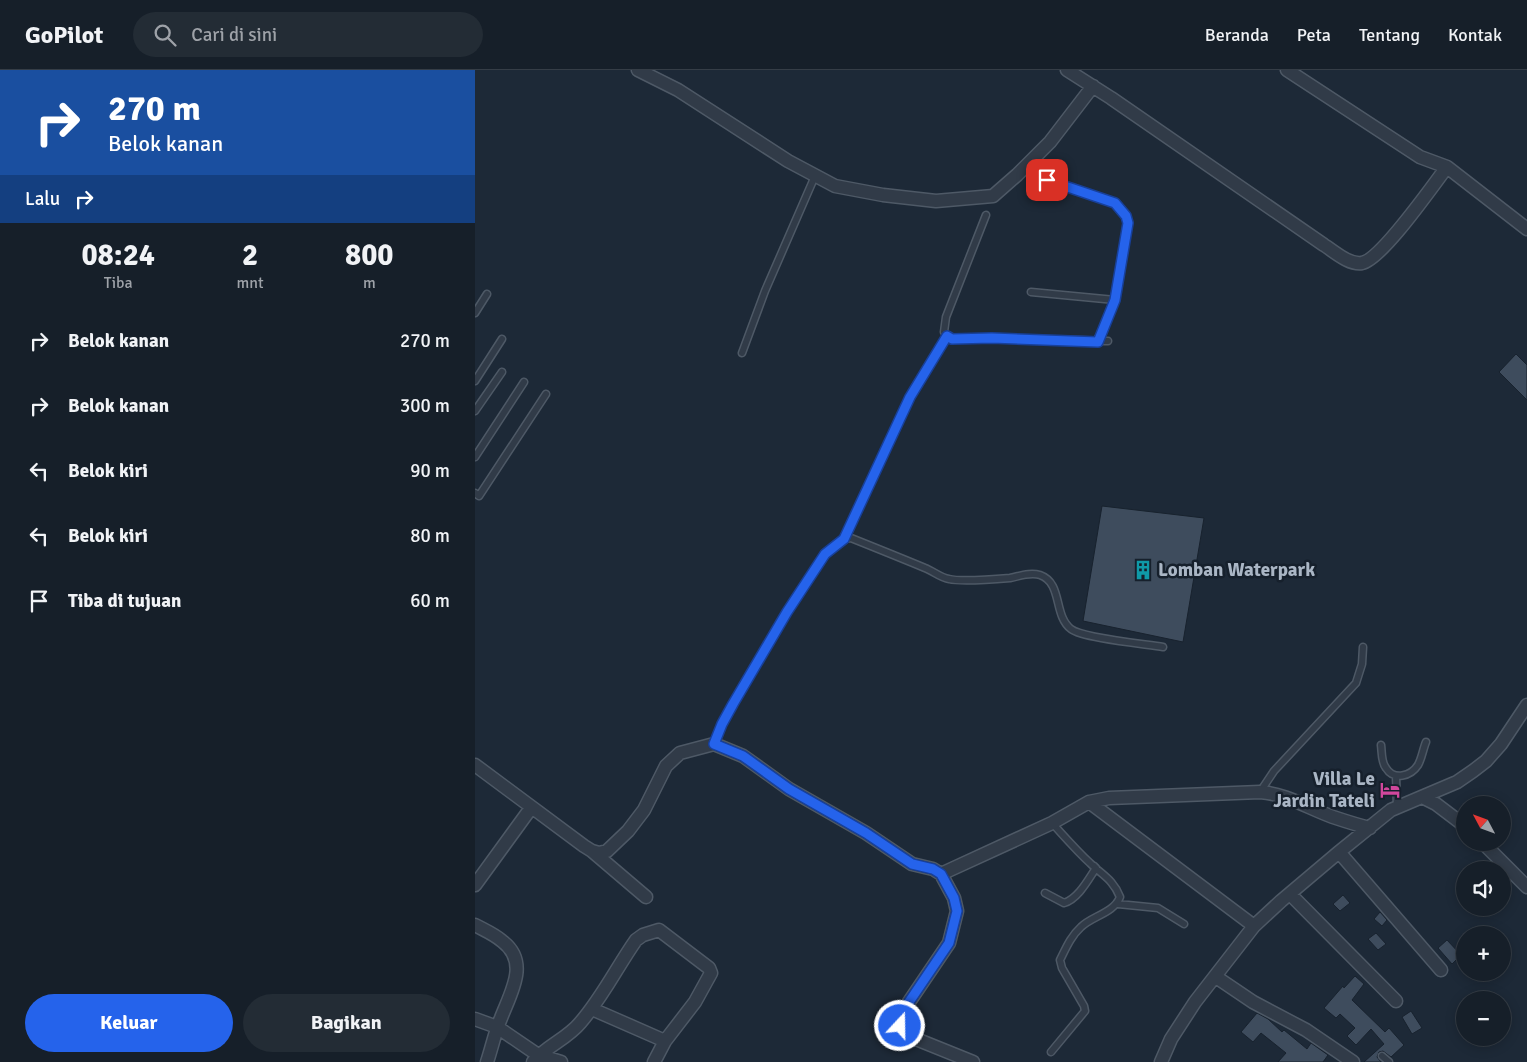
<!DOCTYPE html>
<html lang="id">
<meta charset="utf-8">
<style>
:root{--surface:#161f29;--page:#232c35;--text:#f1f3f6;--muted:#9ea2a8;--line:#353d46;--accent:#2563eb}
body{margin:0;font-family:Signika,sans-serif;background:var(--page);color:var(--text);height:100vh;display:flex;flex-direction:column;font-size:19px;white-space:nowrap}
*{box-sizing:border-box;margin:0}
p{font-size:16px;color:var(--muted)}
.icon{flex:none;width:28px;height:28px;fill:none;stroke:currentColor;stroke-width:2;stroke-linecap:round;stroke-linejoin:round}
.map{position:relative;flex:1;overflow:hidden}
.sheet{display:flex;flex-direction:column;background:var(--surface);width:475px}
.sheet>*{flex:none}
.top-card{background:#1a4fa0;color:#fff;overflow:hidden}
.needle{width:32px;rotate:311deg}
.buttons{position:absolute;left:981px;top:726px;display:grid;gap:10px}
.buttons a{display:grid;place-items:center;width:55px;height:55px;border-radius:50%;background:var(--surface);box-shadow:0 2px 12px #0003,0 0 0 1px var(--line);font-size:25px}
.pin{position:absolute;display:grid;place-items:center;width:42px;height:42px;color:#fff;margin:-21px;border-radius:10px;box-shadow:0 2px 8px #0006}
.me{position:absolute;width:55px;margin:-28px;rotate:21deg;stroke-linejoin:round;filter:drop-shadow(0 0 4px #0008)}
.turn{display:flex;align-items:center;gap:18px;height:105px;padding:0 25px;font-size:22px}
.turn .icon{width:65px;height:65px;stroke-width:2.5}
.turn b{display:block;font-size:35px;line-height:42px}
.then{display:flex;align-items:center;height:48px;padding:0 25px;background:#0003;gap:10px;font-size:19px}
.eta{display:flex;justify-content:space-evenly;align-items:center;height:85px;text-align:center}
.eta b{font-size:30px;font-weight:800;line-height:35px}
.primary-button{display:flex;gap:10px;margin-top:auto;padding:10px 25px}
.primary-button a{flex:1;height:58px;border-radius:30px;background:var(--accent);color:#fff;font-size:20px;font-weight:800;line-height:58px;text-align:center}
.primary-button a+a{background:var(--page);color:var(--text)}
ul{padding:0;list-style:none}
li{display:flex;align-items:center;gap:15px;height:65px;padding:0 25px}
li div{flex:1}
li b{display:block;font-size:19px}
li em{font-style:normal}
header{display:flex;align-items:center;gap:30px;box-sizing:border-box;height:70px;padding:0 25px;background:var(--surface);border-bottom:1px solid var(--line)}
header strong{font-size:24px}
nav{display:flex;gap:28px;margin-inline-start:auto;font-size:18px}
.search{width:350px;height:45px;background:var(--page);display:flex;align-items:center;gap:12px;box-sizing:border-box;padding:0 18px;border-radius:28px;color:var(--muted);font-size:19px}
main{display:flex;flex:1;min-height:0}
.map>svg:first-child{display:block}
.building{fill:#3e4c5d;stroke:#18222e}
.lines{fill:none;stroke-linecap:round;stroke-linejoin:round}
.service-casing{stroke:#4e5966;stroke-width:9}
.minor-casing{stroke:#4e5966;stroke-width:15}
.service{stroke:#313b48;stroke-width:6}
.minor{stroke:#313b48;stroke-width:12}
.route-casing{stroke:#184099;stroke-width:12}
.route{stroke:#2563eb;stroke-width:9}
.labels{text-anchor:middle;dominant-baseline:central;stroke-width:5;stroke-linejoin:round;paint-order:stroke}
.poi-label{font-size:19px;font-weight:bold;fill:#aab6c5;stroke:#16202c;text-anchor:start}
</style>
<header>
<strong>GoPilot</strong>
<div class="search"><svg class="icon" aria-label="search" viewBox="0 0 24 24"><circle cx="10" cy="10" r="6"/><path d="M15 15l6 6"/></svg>Cari di sini</div>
<nav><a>Beranda</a><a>Peta</a><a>Tentang</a><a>Kontak</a></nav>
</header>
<main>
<section class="sheet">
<div class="top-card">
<div class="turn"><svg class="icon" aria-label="right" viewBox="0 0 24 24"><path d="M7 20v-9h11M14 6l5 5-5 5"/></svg><div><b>270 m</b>Belok kanan</div></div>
<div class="then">Lalu<svg class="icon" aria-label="right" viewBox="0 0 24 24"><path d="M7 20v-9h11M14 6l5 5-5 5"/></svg></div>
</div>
<div class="eta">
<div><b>08:24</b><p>Tiba</p></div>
<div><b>2</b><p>mnt</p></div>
<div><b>800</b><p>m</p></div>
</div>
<ul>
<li><svg class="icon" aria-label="right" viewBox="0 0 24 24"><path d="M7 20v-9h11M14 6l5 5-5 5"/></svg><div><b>Belok kanan</b></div><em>270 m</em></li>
<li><svg class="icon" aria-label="right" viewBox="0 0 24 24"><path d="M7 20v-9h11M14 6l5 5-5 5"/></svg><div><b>Belok kanan</b></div><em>300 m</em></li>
<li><svg class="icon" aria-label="left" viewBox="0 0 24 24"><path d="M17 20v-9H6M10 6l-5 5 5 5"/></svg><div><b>Belok kiri</b></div><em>90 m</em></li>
<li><svg class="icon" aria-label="left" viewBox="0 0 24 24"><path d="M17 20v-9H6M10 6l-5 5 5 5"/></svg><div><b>Belok kiri</b></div><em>80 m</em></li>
<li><svg class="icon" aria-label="arrive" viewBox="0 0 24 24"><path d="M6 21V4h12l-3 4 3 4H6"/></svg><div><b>Tiba di tujuan</b></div><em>60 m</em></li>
</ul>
<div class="primary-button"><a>Keluar</a><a>Bagikan</a></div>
</section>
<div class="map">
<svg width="1052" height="992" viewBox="0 0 1052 992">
<rect width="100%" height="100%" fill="#1d2937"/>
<!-- building -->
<path class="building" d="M1041,284L1052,295V330L1024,302Z
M627,436L729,448L708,572L608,551Z
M868,825L875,833L865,841L858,834Z
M905,842L912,850L907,856L899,849Z
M901,863L911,874L903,880L893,869Z
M972,870L986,885L977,894L963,878Z
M880,906L889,914L877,930L910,962L914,958L929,975L916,987L908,981L904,982L902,987L906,992H889L909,974L896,959L881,975L872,966L880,958L865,944L861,948L849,938L868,916L869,918Z
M936,941L947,958L937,964L927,947Z
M782,943L793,949L807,962L809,960L832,979L836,973L853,985L848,992H803L811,983L786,963L778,972L766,962Z"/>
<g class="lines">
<defs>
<path id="service" d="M572,110L640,133L651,146L653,153L640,230L623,272
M511,145L471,247L469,262L477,269L517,268L633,271
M556,222L640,230
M0,243L12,224
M267,283L290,221L340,106
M0,311L27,269
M0,341L27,302
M0,387L49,312
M0,423L4,426L71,324
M369,469L435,327L472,266
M239,674L247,655L258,634L312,542L350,484L369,469L376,468C401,478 426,488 450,498C458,501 466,508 474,509C486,512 523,509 535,508C545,506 555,502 565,505C588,513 578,545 596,559C607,568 670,574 688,577
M906,675C907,682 906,692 911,698C919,711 936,706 943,695C947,688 948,679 951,672
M921,706L922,737
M785,722L799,701L881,613L887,594L888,577
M570,823L589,833C603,829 613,810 621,798L619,796
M643,834L683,838L709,854
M576,982L610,941L609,936L587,898L585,890C591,878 596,866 606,857C617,846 639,843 645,827C638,809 627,805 615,793C601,780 589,766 577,753
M907,986L914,992"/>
<path id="minor" d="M163,0L203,20L313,91L360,116L408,125L461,131L518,126L542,105L575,72L618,16
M592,0L636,28L849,175C860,182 874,195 887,193C907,189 958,115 972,97
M812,0L945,87L972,97L1052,159
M0,695L109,776L117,781L124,783L132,781L153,761L169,740L191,696L205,683L239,674L268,686L314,719L391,763L437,794L458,799L466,804L577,753L614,732L634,728L785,722C812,724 833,738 858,747C870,751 882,755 895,758
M947,727L961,734L990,756
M614,732L779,856
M1007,772L1052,817
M117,781L171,827
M864,782L966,900
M466,804L479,828L482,841L474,873L432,935C425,949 420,959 436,967L498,992
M0,815L56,738
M815,824L921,931
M0,855C9,860 19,864 27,871C55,892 36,922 26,948C20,962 17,977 12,992
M741,907L778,932L831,960L878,992
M117,939L190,971
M0,949L22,957L63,985L86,992
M58,992C71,976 92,969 105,953C127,928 142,897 161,870L168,865L184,860L234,898L236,903L220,932L190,971L179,992
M686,992L696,969L720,932L779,856L806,831L864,782L916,740L982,712L998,701L1011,691L1026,674L1052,635"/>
</defs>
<!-- service casing -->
<use href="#service" class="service-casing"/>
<!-- minor casing -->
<use href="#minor" class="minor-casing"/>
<!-- service -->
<use href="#service" class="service"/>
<!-- minor -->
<use href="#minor" class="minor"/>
</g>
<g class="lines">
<defs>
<path id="route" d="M425,956L427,946L432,935L474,873L482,841L479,828L466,804L458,799L437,794L391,763L314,719L268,686L239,674L247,654L258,634L312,542L350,484L369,469L435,327L472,266L477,269L517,268L623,272L640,230L653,153L651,146L640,133L572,110"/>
</defs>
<!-- route casing -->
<use href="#route" class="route-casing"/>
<!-- route -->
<use href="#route" class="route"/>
</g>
<!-- icons -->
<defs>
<symbol id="building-bare" viewBox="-9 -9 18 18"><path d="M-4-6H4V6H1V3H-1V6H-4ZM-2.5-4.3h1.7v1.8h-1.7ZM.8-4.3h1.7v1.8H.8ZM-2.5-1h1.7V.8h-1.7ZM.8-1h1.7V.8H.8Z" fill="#0f9aa8" stroke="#16202c" stroke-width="2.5" paint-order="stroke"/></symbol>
<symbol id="hotel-bare" viewBox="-9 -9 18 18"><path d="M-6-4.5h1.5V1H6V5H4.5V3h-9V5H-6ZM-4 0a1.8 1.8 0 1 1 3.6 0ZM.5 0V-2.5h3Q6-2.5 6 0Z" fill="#d1479c" stroke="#16202c" stroke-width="2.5" paint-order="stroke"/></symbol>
</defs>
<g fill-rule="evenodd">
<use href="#building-bare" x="654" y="486" width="28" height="28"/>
<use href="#hotel-bare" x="901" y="706" width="28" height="28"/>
</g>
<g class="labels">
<!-- poi labels -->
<g class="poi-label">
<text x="683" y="500">Lomban Waterpark</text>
<text x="900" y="709" text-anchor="end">Villa Le<tspan x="900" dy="22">Jardin Tateli</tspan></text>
</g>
</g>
</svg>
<div class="buttons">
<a><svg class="needle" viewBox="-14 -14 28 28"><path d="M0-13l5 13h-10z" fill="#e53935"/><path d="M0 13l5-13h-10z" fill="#9ea2a8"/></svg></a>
<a><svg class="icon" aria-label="sound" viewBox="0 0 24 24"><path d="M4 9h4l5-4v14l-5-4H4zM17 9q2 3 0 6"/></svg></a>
<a>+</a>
<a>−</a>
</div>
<div class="pin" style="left:572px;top:110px;background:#d93025"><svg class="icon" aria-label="arrive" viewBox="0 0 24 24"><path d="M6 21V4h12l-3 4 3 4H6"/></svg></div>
<svg class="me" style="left:425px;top:956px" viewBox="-20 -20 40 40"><circle r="17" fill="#2563eb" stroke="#fff" stroke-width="3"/><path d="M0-11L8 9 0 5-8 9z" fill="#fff"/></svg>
</div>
</main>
